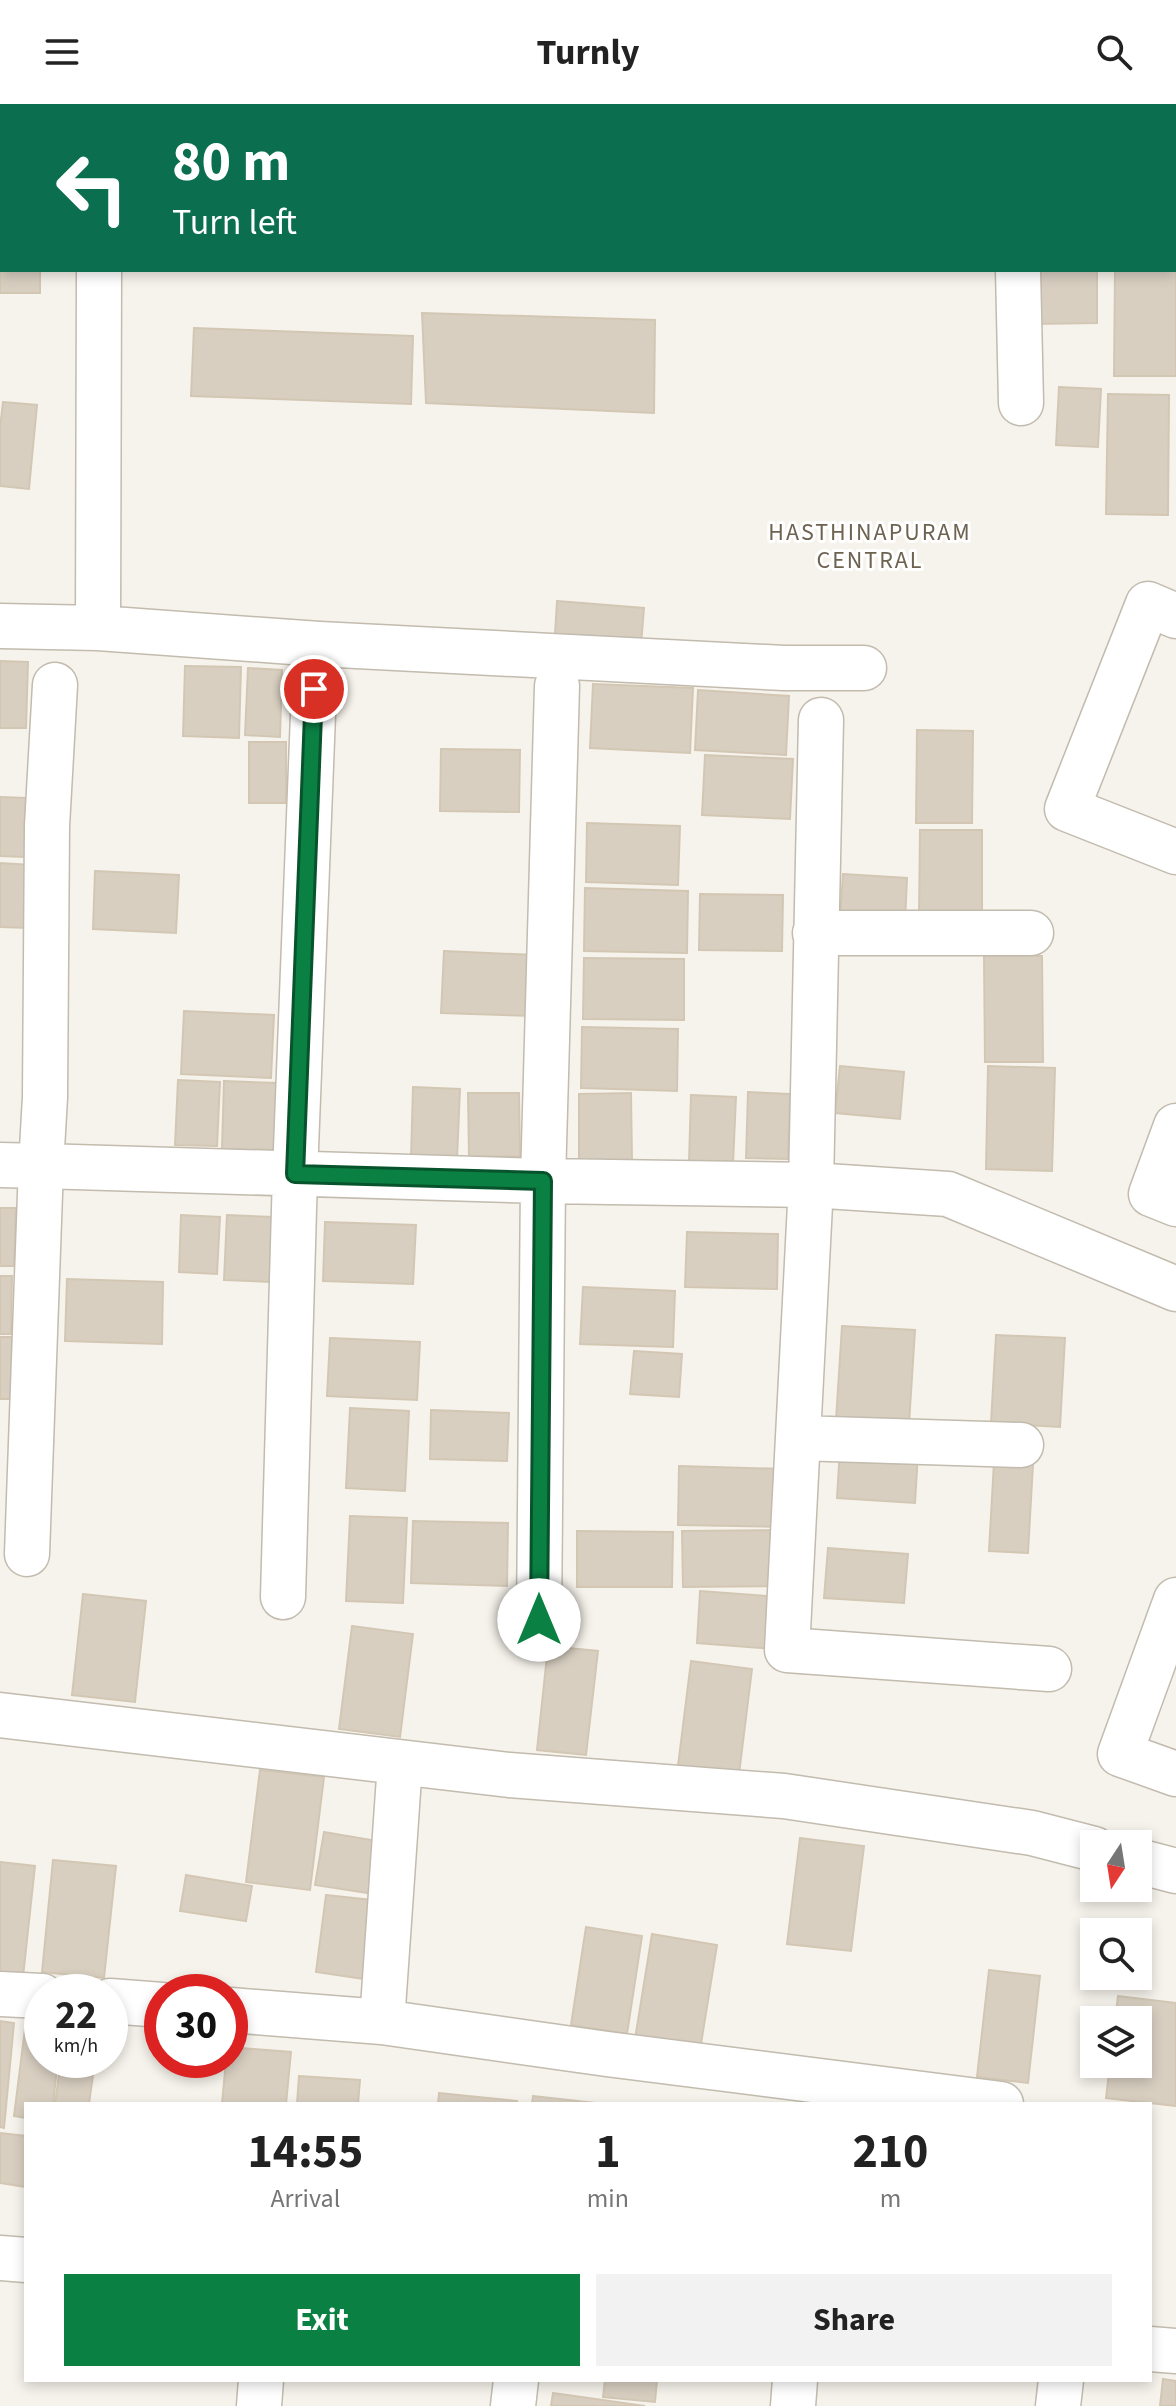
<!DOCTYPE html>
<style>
:root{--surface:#fff;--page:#f2f2f2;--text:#222;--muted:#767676;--accent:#0b8043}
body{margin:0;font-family:"Source Sans 3",sans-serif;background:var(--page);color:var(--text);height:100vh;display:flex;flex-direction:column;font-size:30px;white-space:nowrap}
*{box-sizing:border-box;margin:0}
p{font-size:26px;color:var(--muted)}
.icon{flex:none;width:44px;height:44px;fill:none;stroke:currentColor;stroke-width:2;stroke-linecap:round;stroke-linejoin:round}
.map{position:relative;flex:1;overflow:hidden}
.sheet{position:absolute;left:24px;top:1998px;width:1128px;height:280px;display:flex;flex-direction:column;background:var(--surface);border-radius:0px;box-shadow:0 4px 12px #0003}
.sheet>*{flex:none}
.top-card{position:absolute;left:0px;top:0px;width:1176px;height:168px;box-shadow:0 4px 12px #0003;background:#0b6e4f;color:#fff;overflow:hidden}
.needle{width:52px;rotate:192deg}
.tools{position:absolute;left:1080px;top:1726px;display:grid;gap:16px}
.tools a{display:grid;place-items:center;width:72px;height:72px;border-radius:0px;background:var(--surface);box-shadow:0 4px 12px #0003;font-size:40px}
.speed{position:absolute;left:24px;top:1870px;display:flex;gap:16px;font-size:40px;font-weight:700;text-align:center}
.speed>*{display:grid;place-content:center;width:104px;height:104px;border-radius:50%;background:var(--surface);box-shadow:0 4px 12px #0003;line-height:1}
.speed small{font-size:20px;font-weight:400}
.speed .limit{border:12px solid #d22;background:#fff;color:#111}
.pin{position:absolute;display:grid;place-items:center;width:68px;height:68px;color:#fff;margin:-34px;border:4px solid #fff;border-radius:50%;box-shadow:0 2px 8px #0007}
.me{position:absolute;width:88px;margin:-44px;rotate:0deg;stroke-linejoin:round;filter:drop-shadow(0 0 6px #0008)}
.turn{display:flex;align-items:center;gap:28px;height:168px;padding:0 40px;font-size:36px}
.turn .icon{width:104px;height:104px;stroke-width:2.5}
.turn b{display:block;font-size:56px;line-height:68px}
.eta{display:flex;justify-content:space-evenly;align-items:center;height:136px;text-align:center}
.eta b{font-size:48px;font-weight:700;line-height:56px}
.button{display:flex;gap:16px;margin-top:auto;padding:16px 40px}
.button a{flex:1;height:92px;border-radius:0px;background:var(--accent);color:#fff;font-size:32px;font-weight:700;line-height:92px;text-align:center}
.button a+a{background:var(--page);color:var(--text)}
header{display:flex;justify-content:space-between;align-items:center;height:104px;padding:0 40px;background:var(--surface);font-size:36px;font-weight:700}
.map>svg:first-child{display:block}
.building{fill:#d8cfc1;stroke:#d3c7b4;stroke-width:2}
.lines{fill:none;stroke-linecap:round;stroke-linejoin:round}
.minor-casing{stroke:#c2bbae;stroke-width:47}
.minor{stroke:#fff;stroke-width:44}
.route-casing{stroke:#07532c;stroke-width:20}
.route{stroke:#0b8043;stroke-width:14}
.labels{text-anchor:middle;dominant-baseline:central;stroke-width:6;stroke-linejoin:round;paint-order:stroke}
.neighbourhood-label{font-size:24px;letter-spacing:2px;fill:#6e6250;stroke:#fff}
</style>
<header><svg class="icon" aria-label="menu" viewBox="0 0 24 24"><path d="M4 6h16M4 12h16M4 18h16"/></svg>Turnly<svg class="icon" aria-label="search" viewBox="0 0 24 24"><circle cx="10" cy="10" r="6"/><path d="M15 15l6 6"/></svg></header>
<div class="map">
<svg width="1176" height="2302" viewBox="0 0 1176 2302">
<rect width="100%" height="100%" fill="#f6f3ec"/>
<!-- building -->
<path class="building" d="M0,99H2V166H40V189H0Z
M1174,156H1176V272H1114L1115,166H1174Z
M1034,166H1097V219L1033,220Z
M422,209L655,216L654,309L426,299Z
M194,224L413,232L411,300L191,292Z
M1059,283L1101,285L1098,343L1056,341Z
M1108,290L1169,291L1168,411L1106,410Z
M3,298L37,301L29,385L0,382V324Z
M557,497L644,504L640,553L554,547Z
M0,557L28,558L26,624H0Z
M185,562L241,563L239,634L183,632Z
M248,564L282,566L280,633L245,631Z
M593,580L693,584L690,649L590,644Z
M698,586L789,592L786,651L695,646Z
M917,626L973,627L972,719H916Z
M249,638H286V699H249Z
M441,645L520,646L519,708L440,707Z
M705,651L793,655L790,715L702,711Z
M0,693L26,694L25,753L0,752Z
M587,719L680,722L678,781L586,778Z
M920,726H982V815L919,814Z
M0,759L31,761L28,824L0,823Z
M95,767L179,771L176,829L93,825Z
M843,770L907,774L905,818L840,814Z
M585,784L688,787L687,849L584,847Z
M700,790L783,791L782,847L699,846Z
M444,847L535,851L533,912L441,909Z
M984,852H1042L1043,958H985Z
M584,854L684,855V916L583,915Z
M184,907L274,911L271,974L181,970Z
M582,923L678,925L677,987L581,984Z
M840,962L904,968L900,1015L835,1009Z
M988,962L1055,964L1052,1067L986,1065Z
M178,976L220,978L217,1042L175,1041Z
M224,977L277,979L276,1046L222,1045Z
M413,983L460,985L457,1055L411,1053Z
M748,988L790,990L788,1055L746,1054Z
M468,989H519L520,1052L469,1053Z
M631,989L632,1058L579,1059V990Z
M691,991L736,993L733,1060L689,1058Z
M0,1104H16L14,1162H0Z
M181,1111L220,1113L217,1170L179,1168Z
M227,1111L274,1113L271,1178L224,1176Z
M325,1118L416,1121L413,1180L323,1177Z
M687,1128L778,1130L777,1185L685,1183Z
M0,1172H12L11,1230H0Z
M67,1175L163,1178L162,1240L65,1237Z
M583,1183L675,1187L673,1243L580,1240Z
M842,1222L915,1226L909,1320L836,1316Z
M996,1231L1065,1234L1060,1323L991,1319Z
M0,1233H12L11,1295H0Z
M330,1234L420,1238L417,1296L327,1292Z
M634,1247L682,1250L679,1293L630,1290Z
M350,1304L409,1307L405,1387L346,1384Z
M431,1306L509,1309L507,1357L430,1355Z
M840,1344L918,1349L915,1399L837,1394Z
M994,1358L1033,1360L1028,1449L989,1447Z
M679,1362L785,1365L784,1423L678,1421Z
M350,1412L407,1414L403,1499L346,1497Z
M413,1417L508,1419L507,1482L411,1479Z
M782,1426L783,1482L683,1483L682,1427Z
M577,1427L673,1428L672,1483H577Z
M828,1444L908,1450L904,1499L824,1494Z
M700,1487L779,1493L775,1545L697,1539Z
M83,1490L146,1497L135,1598L72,1591Z
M352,1522L413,1530L400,1633L339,1625Z
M548,1542L598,1547L586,1651L537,1646Z
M691,1557L752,1565L738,1678L677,1670Z
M260,1666L324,1673L310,1786L246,1778Z
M324,1728L389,1739L381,1791L315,1781Z
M800,1734L864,1742L851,1847L787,1840Z
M53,1756L116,1762L104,1874L42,1868Z
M0,1758L35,1762L23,1873L0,1871Z
M186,1771L252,1782L246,1817L180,1807Z
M326,1791L381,1797L371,1876L316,1868Z
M586,1823L642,1832L627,1930L571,1921Z
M652,1830L717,1841L700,1946L635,1935Z
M989,1866L1040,1872L1028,1979L977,1973Z
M1118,1892L1176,1899V2002L1106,1994L1110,1960H1138V1916H1115Z
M0,1917L14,1919L4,2024L0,2023Z
M26,1917L42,1919V1956H58L53,2000H26V2014L14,2012Z
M230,1943L291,1948L286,2000H222L226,1956H230Z
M61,1956H95L89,2000H55Z
M299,1972L360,1976L358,2000H297Z
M439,1989L517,1997L516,2000H438Z
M533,1992L604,2000H532Z
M0,2029L26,2032V2083L0,2079Z
M1163,2275L1176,2277V2302H1160Z
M605,2276H657L655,2298L603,2293Z
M553,2289L645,2302H551Z"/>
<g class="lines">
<defs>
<path id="minor" d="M1174,131H1176
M1018,166L1021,299
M1176,512L1148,500L1067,705L1176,748
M0,522L98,524L319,540L784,564H864
M98,524L99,166
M55,581L47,722L45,993L41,1062L543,1077L811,1081L948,1090L1176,1185
M821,616L811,1081L787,1546L1049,1565
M815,829H1031
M1176,1022L1151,1090L1176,1100
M0,1061L41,1062L27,1450
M798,1334L1021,1341
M283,1493L295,1070L314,585
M1176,1496L1120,1650L1176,1670
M539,1516L543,1077L557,582
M0,1611L509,1671L784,1692L1032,1729L1094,1745
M1138,1757L1176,1767
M0,1890L42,1892
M110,1897L162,1901
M230,1906L382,1918L607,1950L1001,2000
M382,1918L400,1659
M0,2154L26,2156
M1150,2245L1176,2247
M259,2302L261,2276
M513,2302L516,2276
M793,2302L795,2276
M1058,2302L1061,2276"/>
</defs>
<!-- minor casing -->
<use href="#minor" class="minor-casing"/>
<!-- minor -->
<use href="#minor" class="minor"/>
</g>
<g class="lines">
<defs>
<path id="route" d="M314,585L295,1070L543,1077L539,1516"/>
</defs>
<!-- route casing -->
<use href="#route" class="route-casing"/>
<!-- route -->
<use href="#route" class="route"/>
</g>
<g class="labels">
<!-- neighbourhood labels -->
<g class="neighbourhood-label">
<text x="870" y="428">HASTHINAPURAM<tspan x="870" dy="28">CENTRAL</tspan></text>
</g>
</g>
</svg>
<div class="tools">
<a><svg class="needle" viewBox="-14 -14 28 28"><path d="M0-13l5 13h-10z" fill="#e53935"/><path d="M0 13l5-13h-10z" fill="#767676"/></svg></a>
<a><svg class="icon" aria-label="search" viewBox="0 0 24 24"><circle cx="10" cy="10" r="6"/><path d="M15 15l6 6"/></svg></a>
<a><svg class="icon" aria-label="layers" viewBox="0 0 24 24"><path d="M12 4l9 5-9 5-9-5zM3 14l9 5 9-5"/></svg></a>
</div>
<div class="speed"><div>22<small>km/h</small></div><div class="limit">30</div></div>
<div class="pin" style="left:314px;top:585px;background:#d93025"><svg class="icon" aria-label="arrive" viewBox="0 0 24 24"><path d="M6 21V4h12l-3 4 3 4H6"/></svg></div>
<svg class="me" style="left:539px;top:1516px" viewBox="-20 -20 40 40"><circle r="19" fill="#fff"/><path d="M0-13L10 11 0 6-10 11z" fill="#0b8043"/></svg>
<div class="top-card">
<div class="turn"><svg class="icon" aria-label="left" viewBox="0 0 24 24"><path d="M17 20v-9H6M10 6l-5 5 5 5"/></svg><div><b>80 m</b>Turn left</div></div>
</div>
<section class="sheet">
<div class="eta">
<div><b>14:55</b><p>Arrival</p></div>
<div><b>1</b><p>min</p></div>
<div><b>210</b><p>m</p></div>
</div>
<div class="button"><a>Exit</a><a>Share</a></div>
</section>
</div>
